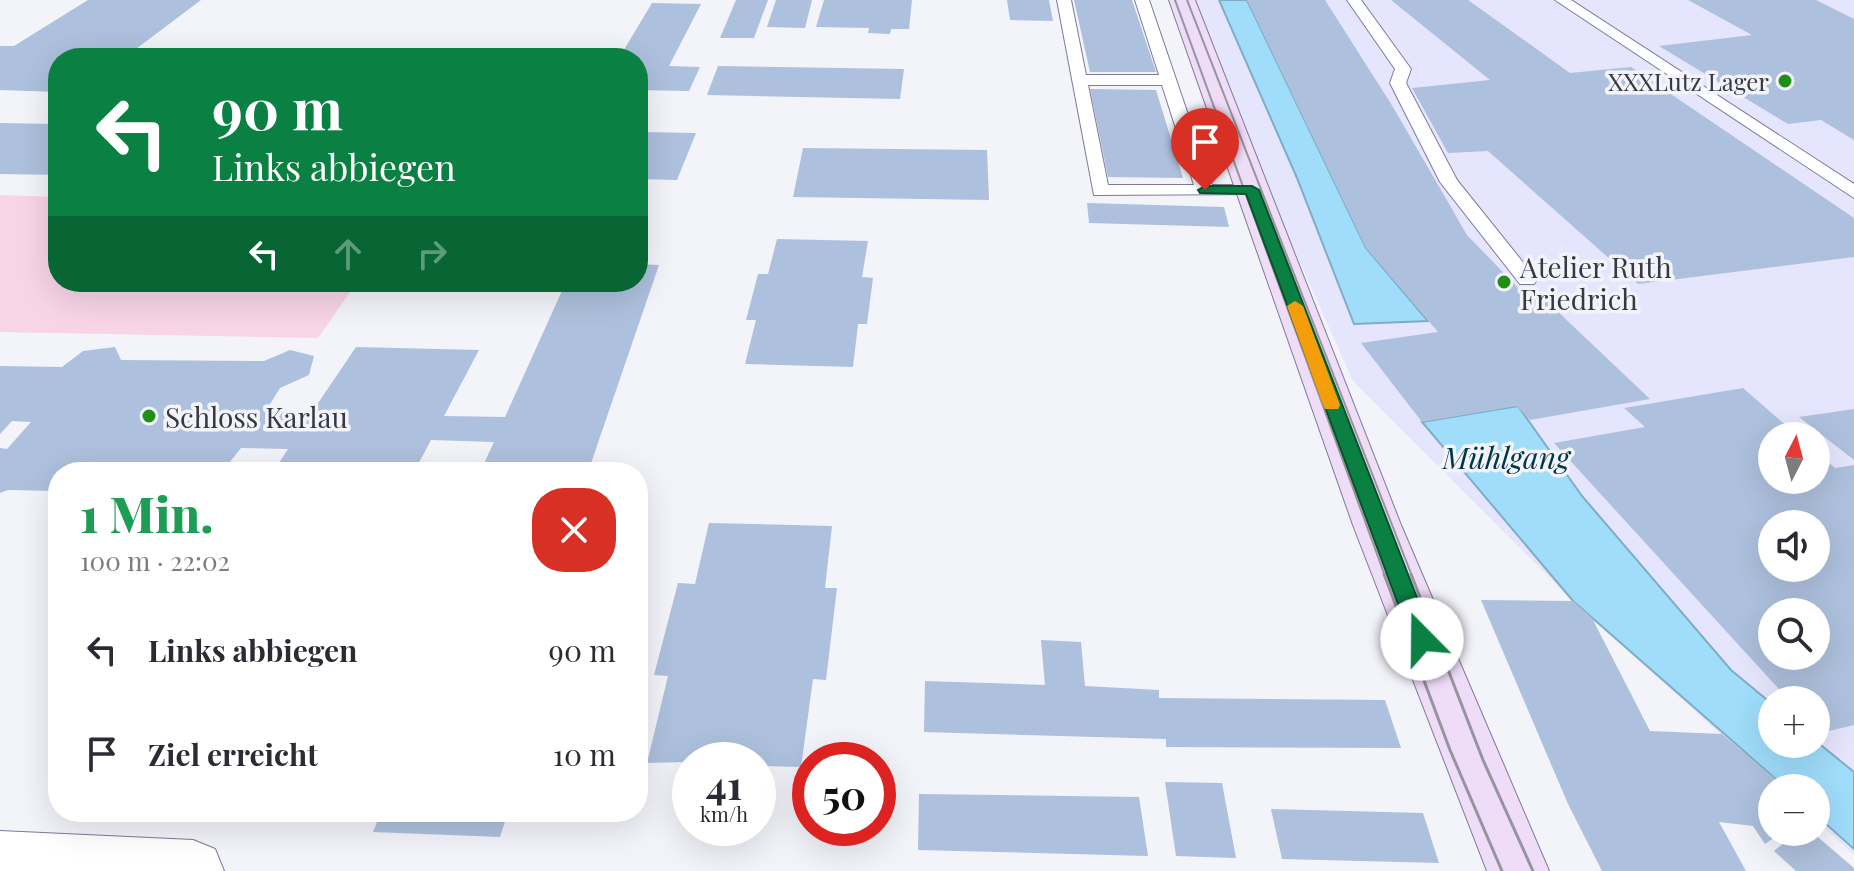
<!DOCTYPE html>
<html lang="de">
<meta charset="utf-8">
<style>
:root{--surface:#fff;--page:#f2f2f3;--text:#2b2b33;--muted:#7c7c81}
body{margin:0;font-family:"Playfair Display",serif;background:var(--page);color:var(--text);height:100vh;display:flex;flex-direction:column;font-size:30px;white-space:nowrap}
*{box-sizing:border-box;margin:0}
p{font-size:26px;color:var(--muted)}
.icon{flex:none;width:44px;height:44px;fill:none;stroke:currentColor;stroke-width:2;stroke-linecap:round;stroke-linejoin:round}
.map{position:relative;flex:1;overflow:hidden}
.details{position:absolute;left:48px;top:462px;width:600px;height:360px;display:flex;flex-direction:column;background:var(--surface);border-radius:32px;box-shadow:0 8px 32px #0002}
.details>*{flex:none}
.top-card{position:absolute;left:48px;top:48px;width:600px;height:244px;border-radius:32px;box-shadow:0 8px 32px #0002;background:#0b8043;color:#fff;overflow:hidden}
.needle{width:52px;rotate:6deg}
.buttons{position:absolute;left:1758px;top:422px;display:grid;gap:16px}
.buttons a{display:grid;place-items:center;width:72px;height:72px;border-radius:50%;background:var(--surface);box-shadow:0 8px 32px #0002;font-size:40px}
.speed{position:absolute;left:672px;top:742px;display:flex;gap:16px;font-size:40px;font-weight:700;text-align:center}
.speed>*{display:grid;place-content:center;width:104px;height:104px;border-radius:50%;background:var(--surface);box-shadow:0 8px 32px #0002;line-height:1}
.speed small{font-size:20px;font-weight:400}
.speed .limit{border:12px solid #d22;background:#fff;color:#111}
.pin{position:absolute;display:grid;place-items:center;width:68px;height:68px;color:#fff;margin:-82px -34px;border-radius:50% 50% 50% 0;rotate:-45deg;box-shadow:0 0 8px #0007}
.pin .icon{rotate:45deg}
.me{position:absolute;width:88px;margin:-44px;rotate:338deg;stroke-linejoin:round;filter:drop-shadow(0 0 6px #0008)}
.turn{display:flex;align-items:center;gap:28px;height:168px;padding:0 32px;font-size:36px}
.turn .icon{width:104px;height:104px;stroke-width:2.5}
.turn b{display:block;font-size:56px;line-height:68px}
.lanes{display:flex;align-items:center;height:76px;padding:0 32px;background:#0003;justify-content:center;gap:40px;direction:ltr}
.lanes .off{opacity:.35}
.round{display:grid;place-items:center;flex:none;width:84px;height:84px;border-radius:32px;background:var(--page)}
.head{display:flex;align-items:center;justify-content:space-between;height:136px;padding:0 32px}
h1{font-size:48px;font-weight:800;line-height:60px;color:#1e9e55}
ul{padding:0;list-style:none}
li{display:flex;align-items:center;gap:24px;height:104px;padding:0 32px}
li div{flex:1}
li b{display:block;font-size:30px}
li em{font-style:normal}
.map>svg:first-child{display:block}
.built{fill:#e6e5fe;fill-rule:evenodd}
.green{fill:#f7d4e6}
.water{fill:#9fddfb;stroke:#80acc4;stroke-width:2}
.building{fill:#adc0dd;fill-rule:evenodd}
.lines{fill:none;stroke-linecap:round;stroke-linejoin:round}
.lane-casing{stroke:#7c7b99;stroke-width:2}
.street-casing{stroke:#7c7b99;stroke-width:2}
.secondary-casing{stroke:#7c7b99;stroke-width:2}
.lane{fill:#fff;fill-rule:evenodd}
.street{fill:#fff;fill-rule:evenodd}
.secondary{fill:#efdcf7;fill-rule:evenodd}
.tram-far1{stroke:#95959f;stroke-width:2}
.tram{stroke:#95959f;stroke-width:3}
.route{fill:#0b8043;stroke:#07532c;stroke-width:2}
.slow{fill:#f59e0b}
.poi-dot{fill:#208f15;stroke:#f3f3fa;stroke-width:3}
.labels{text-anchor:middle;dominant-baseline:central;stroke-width:7;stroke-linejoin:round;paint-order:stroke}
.far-poi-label{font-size:24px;fill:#383845;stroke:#f3f3fa;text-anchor:end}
.poi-label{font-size:28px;fill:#383845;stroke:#f3f3fa;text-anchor:start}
.water-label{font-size:30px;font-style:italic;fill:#00364a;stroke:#f3f3fa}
</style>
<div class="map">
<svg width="1854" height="871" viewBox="0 0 1854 871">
<rect width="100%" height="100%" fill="#f3f3fa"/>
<!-- built -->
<path class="built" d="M1183,0H1854V855L1816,820V788H1780L1573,601L1353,381ZM1772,436H1816V480H1772ZM1772,524H1816V568H1772ZM1772,612H1816V656H1772ZM1772,700H1816V744H1772Z"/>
<!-- green -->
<path class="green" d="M0,195L58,197V282H357L318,338L0,332Z"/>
<!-- water -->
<path class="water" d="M1219,0H1247L1366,248L1428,321L1354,324L1297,178Z
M1518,406L1582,496L1731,670L1772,704V744H1816V741L1854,772V849L1816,815V788H1786L1573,601L1422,422Z"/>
<!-- building -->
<path class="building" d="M88,0H201L124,58H58V92L0,90V46H14Z
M736,0H768L754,38H720Z
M776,0H812L805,28L767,27Z
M824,0H912L909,29H891L890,34L868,33L869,28L816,27Z
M1007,0H1049L1053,21L1010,20Z
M1074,0H1132L1156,72H1090Z
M1247,0H1325L1393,107L1467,235L1523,293L1536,291L1650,399L1530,420L1517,406L1422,422L1361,343L1438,332L1366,248Z
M1391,0H1468L1570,73L1631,67L1854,218V257L1638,284L1488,151L1448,153L1412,88L1490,80Z
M1688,0H1816L1854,19V140L1821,120L1788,124L1659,46L1752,35Z
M652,3L701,4L669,66L700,67L689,91L638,90V58H619Z
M718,66L904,69L900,99L707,95Z
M1090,89L1156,90L1183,178L1108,177Z
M0,123L58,124V175L0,174Z
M639,132L696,133L677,180L638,179Z
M803,148L987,150L989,200L793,197Z
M1087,203L1224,207L1229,227L1089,223Z
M777,239L868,241L862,277L873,278L867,324H858L853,367L745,364L756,320H746L758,274H768Z
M638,264L659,265L588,472H480L494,442L431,440L414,472H273L288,449L241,448L229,463L236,472H58V491L8,490L0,493V448L7,449L31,422L12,421L0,434V366L62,367L83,351L115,347L121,360L264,361L290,350L314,356L309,375L280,388L266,411L312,412L356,347L479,350L444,416L505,417L566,282H638Z
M1743,388L1798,436H1772V480H1816V452L1835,468L1854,465V725L1820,733L1816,729V700H1789L1554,443L1645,427L1624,408ZM1772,524H1816V568H1772ZM1772,612H1816V656H1772Z
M1854,409V460L1799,417Z
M709,523L832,526L825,588H837L826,680L813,679L801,767L758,766V760L647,763L668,676L654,675L678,583L695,584Z
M1481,600L1573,601L1592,618L1650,731L1722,734L1786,788H1772V832H1782L1765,844L1753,826L1719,822L1746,871H1602L1568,804Z
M1041,640L1081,642L1085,686L1159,690V698L1385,700L1401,748L1166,747V739L924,732L925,681L1045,685Z
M1165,782L1222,783L1236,858L1176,856Z
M919,794L1139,797L1148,856L918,850Z
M1271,809L1423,813L1439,863L1282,859Z
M381,812H508L500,837L373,832Z
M1797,832H1812L1854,868V871H1796L1774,851Z"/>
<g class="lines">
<defs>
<path id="lane" d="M1057,0H1071L1086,75H1159L1135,0H1149L1212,185H1252L1261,190L1258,194L1094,195ZM1088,85H1162L1194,185H1108Z
M1347,0H1361L1411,69L1406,83L1457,180L1534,276L1537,280L1534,284H1520L1440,182L1390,83L1395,69Z
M1555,0H1571L1854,184V198Z"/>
<path id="street" d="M0,831L193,840L215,849L224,871H0Z"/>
<path id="secondary" d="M1169,0H1195L1401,525L1549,871H1487L1353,525Z"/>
</defs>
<!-- lane casing -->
<use href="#lane" class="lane-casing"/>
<!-- street casing -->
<use href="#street" class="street-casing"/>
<!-- secondary casing -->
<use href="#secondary" class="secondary-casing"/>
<!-- lane -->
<use href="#lane" class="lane"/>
<!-- street -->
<use href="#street" class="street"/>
<!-- secondary -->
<use href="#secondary" class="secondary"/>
<!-- tram-far1 -->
<path class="tram-far1" d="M1175,0L1385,576
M1187,0L1412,576"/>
<!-- tram -->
<path class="tram" d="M1384,574L1450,750L1502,871
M1411,574L1483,760L1533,871"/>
</g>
<!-- route -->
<path class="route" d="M1205,186H1252L1259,190L1433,639L1430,645L1422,648L1415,645L1411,639L1246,194L1200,193L1198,190Z"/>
<!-- slow -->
<path class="slow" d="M1295,301L1303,306L1340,405L1338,409H1325L1323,405L1287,306Z"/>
<!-- markers -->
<g class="poi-dot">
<circle cx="1785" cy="81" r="8"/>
<circle cx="1504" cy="282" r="8"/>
<circle cx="149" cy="416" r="8"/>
</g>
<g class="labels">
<!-- far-poi labels -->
<g class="far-poi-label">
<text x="1769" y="81">XXXLutz Lager</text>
</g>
<!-- poi labels -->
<g class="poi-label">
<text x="1520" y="266">Atelier Ruth<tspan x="1520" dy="32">Friedrich</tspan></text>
<text x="165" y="416">Schloss Karlau</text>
</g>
<!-- water labels -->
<g class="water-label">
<text x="1506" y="457">Mühlgang</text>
</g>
</g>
</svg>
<div class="buttons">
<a><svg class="needle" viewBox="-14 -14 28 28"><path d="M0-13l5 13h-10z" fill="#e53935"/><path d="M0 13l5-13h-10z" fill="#7c7c81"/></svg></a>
<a><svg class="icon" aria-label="sound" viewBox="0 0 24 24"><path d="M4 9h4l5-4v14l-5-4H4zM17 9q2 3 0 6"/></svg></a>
<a><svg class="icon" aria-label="search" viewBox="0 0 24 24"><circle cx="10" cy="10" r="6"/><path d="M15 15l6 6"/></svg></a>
<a>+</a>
<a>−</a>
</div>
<div class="speed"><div>41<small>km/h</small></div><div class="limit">50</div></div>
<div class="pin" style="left:1205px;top:190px;background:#d93025"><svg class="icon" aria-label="arrive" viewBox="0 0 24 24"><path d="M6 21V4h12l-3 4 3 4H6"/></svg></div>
<svg class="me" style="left:1422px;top:639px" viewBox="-20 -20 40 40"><circle r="19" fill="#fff"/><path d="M0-13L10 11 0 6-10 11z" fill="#0b8043"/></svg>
<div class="top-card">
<div class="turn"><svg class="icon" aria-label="left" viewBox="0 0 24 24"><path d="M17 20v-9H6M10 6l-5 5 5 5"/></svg><div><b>90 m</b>Links abbiegen</div></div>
<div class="lanes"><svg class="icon" aria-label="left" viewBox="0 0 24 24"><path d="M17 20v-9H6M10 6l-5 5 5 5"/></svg><svg class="icon off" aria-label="ahead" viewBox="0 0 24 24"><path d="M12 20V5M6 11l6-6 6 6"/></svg><svg class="icon off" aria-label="right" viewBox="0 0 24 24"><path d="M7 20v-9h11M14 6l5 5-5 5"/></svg></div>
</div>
<section class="details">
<div class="head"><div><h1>1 Min.</h1><p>100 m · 22:02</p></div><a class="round" style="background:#d93025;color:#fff"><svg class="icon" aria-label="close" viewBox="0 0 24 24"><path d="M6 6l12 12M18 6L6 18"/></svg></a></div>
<ul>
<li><svg class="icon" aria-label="left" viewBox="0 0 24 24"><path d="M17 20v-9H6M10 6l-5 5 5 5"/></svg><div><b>Links abbiegen</b></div><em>90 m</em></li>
<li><svg class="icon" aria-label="arrive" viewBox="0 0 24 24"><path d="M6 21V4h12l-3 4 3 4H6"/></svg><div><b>Ziel erreicht</b></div><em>10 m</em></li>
</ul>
</section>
</div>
